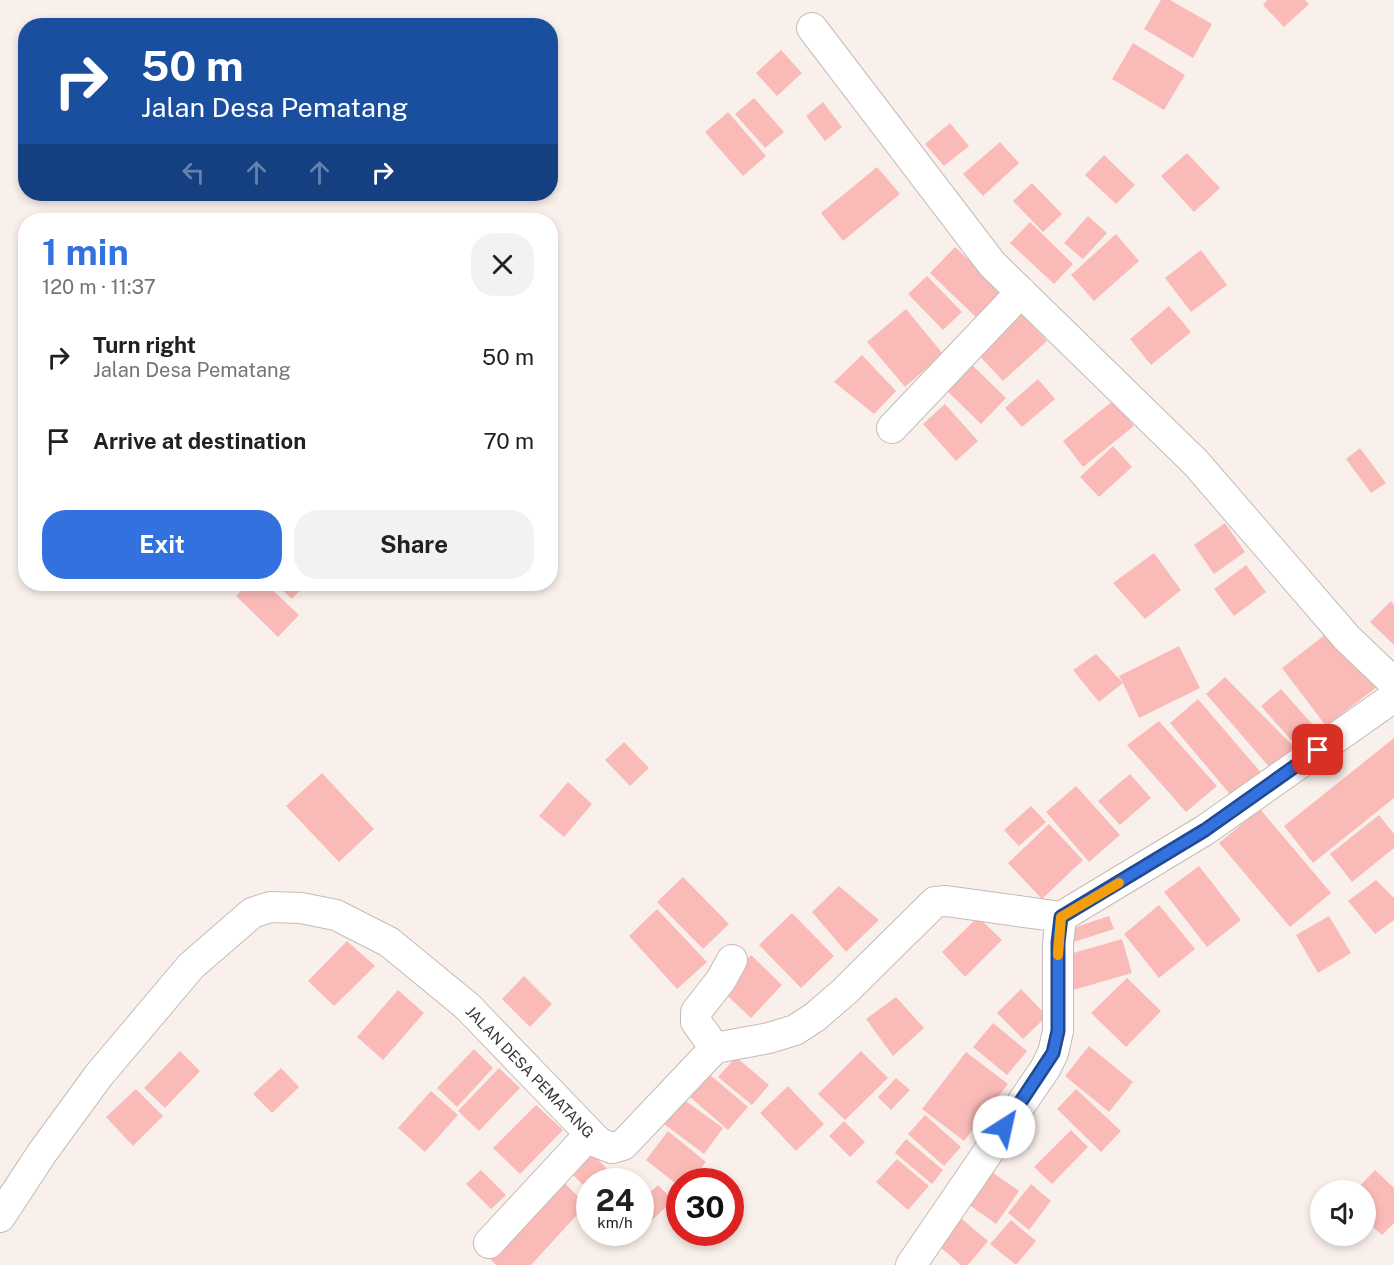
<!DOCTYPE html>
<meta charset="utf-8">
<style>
:root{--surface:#fff;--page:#f2f2f2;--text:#202124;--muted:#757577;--accent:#3371df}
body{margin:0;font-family:"Public Sans",sans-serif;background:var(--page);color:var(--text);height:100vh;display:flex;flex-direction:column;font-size:22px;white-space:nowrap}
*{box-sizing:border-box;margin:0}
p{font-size:20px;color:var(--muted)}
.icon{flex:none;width:33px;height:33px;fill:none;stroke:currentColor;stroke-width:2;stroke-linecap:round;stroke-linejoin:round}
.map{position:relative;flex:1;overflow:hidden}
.panel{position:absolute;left:18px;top:213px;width:540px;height:378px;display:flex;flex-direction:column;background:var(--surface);border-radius:24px;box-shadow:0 3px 9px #0003}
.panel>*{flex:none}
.hud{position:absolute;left:18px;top:18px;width:540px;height:183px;border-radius:24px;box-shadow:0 3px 9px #0003;background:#1a4fa0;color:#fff;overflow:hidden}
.tools{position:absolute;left:1310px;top:1180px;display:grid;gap:12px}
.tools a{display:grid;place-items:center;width:66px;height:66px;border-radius:50%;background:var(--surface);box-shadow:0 3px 9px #0003;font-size:30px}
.speed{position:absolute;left:576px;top:1168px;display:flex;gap:12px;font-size:30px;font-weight:700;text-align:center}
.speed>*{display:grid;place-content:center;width:78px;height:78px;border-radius:50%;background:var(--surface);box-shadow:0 3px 9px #0003;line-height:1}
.speed small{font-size:15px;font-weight:400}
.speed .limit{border:9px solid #d22;background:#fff;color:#111}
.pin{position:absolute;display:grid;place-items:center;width:51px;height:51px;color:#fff;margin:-26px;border-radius:12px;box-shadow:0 3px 9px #0006}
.me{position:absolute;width:66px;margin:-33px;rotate:35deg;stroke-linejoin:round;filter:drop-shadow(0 0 4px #0008)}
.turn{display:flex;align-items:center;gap:21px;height:126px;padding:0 24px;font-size:27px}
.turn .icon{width:78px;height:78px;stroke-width:2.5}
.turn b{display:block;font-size:42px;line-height:51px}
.lanes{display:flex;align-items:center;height:57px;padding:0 24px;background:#0003;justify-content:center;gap:30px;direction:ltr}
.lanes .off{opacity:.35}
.round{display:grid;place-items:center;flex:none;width:63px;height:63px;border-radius:24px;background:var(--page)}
.summary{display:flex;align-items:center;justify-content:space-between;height:102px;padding:0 24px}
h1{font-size:36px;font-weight:700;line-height:45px;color:var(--accent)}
.button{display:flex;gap:12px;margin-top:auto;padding:12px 24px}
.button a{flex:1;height:69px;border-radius:24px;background:var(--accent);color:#fff;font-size:24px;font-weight:700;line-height:69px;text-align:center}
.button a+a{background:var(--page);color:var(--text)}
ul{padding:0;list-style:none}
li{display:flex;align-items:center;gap:18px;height:84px;padding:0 24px}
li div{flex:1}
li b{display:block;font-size:22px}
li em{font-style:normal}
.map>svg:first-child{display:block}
.building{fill:#fabbb8}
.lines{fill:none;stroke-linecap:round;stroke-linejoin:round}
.street-casing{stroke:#c4bbb6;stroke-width:32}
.street{stroke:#fff;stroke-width:30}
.route-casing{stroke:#214991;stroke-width:15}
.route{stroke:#3371df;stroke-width:10}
.slow{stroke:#f59e0b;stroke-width:10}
.labels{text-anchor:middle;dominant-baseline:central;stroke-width:4.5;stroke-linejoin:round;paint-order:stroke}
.street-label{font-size:15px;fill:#383533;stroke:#fff}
</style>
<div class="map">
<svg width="1394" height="1265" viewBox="0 0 1394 1265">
<rect width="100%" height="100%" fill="#faf0eb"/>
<!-- building -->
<path class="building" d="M1161,0H1170L1212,24L1193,58L1144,29Z
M1267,0H1305L1309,4L1284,27L1263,5Z
M1133,43L1185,75L1164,110L1112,79Z
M781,50L802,73L777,96L756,73Z
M754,98L784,132L765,148L735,114Z
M823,102L842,127L825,141L806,116Z
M728,112L766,156L743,176L705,132Z
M950,123L969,146L944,166L925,144Z
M1000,142L1019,163L983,196L963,174Z
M1187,153L1220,188L1194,212L1161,176Z
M1104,155L1135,185L1116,204L1085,175Z
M877,167L900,194L843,241L821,213Z
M1032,183L1062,214L1043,232L1013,201Z
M1088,216L1107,233L1083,259L1064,243Z
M1030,222L1073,264L1054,284L1010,243Z
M1116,234L1139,261L1094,301L1071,275Z
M955,247L1007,296L981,322L930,273Z
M1201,250L1227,285L1191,312L1165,278Z
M927,276L962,312L943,330L908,294Z
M1169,306L1191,332L1151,365L1130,339Z
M1015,307L1047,341L1003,381L972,348Z
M906,309L943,354L905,387L867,342Z
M862,355L896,391L874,414L834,382Z
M968,361L1006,398L981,424L943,387Z
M1038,379L1055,399L1022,427L1005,408Z
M1114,400L1134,426L1083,467L1063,441Z
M945,404L978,441L956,461L923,424Z
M1113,446L1132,467L1099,497L1080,477Z
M1360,448L1386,483L1371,493L1346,459Z
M1225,523L1245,552L1214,574L1194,545Z
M1154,553L1181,590L1145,619L1113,583Z
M1246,565L1266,592L1234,616L1214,589Z
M248,584H266L299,615L278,637L236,596Z
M275,584H306L292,599Z
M1391,601L1394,605V645L1370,622Z
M1330,631L1377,687L1326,726L1282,668Z
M1179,646L1200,688L1139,718L1123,683L1099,702L1073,670L1096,654L1123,683L1119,676Z
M1225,677L1296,749L1271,769L1206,694Z
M1281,689L1312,724L1292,741L1261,706Z
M1198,699L1263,775L1234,799L1170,723Z
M1159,721L1217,786L1186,812L1127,745Z
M1394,738V798L1313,863L1284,826Z
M624,742L649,768L630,786L605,760Z
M322,773L374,829L339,862L286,806Z
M1130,774L1151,798L1120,825L1098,801Z
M568,782L592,804L564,837L539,816Z
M1076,786L1120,835L1089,862L1046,812Z
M1031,806L1046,822L1019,846L1004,830Z
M1260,809L1331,893L1290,927L1219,843Z
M1379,815L1394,834V848L1352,882L1330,854Z
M1049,824L1083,860L1042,899L1008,863Z
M1199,866L1241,920L1207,947L1164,892Z
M683,877L729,924L703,949L657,902Z
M1376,880L1394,898V920L1375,934L1348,901Z
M839,886L879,920L846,952L812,912Z
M1159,905L1195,949L1159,978L1124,934Z
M657,909L707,962L677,989L629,936Z
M792,913L834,956L801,988L759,945Z
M1109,916L1114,929L1074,942L1070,929Z
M1329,916L1351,953L1318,973L1296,935Z
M978,917L1002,940L965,977L942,952Z
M1122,939L1132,973L1073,990L1063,956Z
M347,941L375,966L334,1006L308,981Z
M751,955L782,985L751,1018L719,988Z
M524,976L552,1004L530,1027L502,999Z
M1127,978L1161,1011L1126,1047L1091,1013Z
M1021,989L1047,1016L1023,1039L997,1013Z
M398,990L424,1013L383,1060L357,1037Z
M896,997L924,1028L893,1056L866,1019Z
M993,1023L1027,1051L1007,1075L973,1047Z
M1089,1046L1133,1082L1109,1112L1065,1076Z
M474,1049L493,1068L457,1107L437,1088Z
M180,1051L200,1071L165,1108L144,1088Z
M861,1051L888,1078L845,1120L818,1094Z
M966,1052L1008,1084L964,1141L922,1109Z
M736,1057L769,1085L752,1105L718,1077Z
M281,1068L299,1087L272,1113L253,1094Z
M499,1068L520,1088L479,1131L458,1111Z
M709,1074L748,1107L728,1130L690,1097Z
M896,1078L910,1090L891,1110L878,1097Z
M788,1086L824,1124L796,1151L760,1113Z
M136,1089L163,1116L133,1146L106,1117Z
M1076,1089L1121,1131L1101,1152L1057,1109Z
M431,1091L458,1115L425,1152L398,1128Z
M683,1099L723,1128L704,1154L664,1124Z
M536,1105L563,1130L520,1174L493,1148Z
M925,1115L961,1147L944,1166L908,1134Z
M844,1121L865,1142L850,1157L829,1136Z
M1071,1130L1088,1147L1052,1184L1034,1167Z
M668,1131L706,1162L690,1182H680V1187L646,1160Z
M906,1139L943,1170L932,1184L895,1153Z
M586,1147L607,1169L594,1182H590V1186L587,1189L565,1167Z
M897,1159L929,1186L908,1210L876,1182Z
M985,1167L1019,1191L996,1224L961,1199Z
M481,1170L506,1195L491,1209L466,1184Z
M1375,1170L1394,1188V1223L1382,1235L1365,1220V1191H1355Z
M560,1178L586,1205L531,1265H496L486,1254Z
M1031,1184L1051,1201L1029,1230L1008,1213Z
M658,1185L673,1200L640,1232V1199L642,1200Z
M962,1219L988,1241L968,1265H961L939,1246Z
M1011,1220L1036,1241L1016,1265L990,1244Z"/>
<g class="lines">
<defs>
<path id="street" d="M812,28L992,264L1196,463L1347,638L1394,683
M892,428L1021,292
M715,1048L696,1022V1012L721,980L732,960
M0,1217L42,1153L99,1075L191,966L252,913L270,907L301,908L336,915L389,942L467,1006L599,1143L612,1148L623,1145L715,1048L769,1038L795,1030L815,1017L845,991L935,902L946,901L1061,917L1205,830L1394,697
M489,1243L590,1134
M911,1265L1045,1069L1053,1053L1058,1031V943L1061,917"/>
</defs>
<!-- street casing -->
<use href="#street" class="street-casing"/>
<!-- street -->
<use href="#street" class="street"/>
</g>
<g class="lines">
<defs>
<path id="route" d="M1004,1127L1053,1053L1058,1031V943L1061,917L1205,830L1318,750"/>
</defs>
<!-- route casing -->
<use href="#route" class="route-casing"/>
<!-- route -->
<use href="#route" class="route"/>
<!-- slow -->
<path class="slow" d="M1058,955L1061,917L1119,883"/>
</g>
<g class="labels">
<!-- street labels -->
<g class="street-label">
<text transform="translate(530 1072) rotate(46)">JALAN DESA PEMATANG</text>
</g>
</g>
</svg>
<div class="tools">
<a><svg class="icon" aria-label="sound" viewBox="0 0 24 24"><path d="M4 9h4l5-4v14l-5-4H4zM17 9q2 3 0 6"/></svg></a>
</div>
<div class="speed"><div>24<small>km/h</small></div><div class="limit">30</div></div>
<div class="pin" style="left:1318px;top:750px;background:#d93025"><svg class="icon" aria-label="arrive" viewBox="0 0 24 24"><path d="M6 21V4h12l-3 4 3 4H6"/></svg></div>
<svg class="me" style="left:1004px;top:1127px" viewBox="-20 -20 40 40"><circle r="19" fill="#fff"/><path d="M0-13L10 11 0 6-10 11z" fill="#3371df"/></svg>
<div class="hud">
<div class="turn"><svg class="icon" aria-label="right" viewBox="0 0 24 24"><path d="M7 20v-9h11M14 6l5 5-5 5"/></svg><div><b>50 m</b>Jalan Desa Pematang</div></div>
<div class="lanes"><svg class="icon off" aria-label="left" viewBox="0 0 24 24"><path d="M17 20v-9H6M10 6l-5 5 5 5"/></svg><svg class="icon off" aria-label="ahead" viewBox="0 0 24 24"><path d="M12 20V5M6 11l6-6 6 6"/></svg><svg class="icon off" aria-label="ahead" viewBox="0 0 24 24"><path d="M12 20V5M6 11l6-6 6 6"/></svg><svg class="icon" aria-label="right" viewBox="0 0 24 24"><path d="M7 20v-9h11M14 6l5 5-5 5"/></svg></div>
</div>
<section class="panel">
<div class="summary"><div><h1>1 min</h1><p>120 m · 11:37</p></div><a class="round"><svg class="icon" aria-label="close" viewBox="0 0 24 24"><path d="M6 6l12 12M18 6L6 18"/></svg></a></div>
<ul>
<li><svg class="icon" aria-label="right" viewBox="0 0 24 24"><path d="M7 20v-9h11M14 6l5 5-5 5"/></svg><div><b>Turn right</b><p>Jalan Desa Pematang</p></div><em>50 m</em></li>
<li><svg class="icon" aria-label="arrive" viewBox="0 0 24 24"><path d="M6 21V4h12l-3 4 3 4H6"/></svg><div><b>Arrive at destination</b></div><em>70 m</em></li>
</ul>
<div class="button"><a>Exit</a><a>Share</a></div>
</section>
</div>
